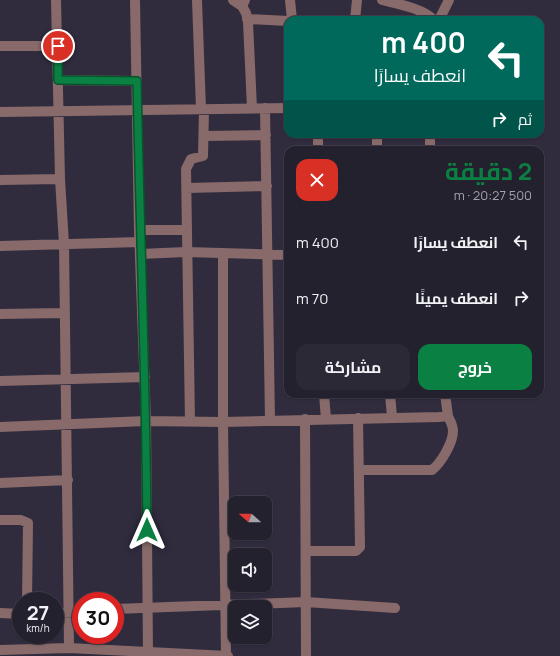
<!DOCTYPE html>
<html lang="ar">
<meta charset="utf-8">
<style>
:root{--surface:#24212e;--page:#2c2936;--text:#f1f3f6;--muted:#a3a3aa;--line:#413e4a;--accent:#0b8043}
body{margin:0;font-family:Manrope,Cairo,sans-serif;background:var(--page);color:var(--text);direction:rtl;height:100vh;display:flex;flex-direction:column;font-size:15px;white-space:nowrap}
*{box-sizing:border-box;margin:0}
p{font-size:13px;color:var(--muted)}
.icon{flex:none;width:22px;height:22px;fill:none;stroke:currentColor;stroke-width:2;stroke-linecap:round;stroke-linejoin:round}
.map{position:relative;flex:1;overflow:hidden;direction:ltr}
.panel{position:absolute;left:284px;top:146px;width:260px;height:252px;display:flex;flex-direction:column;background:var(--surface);border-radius:12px;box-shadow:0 1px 3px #0004,0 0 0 1px var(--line);direction:rtl}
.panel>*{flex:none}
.guide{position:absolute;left:284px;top:16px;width:260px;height:122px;border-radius:12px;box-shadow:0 1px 3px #0004,0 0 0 1px var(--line);direction:rtl;background:#00695c;color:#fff;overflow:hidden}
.needle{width:26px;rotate:291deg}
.fabs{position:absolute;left:228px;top:496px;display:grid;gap:8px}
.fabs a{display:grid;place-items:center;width:44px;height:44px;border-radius:8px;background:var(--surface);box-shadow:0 1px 3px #0004,0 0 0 1px var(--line);font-size:20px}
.speed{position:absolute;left:12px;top:592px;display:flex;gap:8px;font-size:20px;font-weight:700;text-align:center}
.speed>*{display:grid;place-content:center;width:52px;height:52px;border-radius:50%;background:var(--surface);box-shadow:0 1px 3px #0004,0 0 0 1px var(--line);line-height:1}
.speed small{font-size:10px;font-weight:400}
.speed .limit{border:6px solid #d22;background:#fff;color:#111}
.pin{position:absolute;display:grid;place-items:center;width:34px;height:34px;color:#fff;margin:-17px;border:2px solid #fff;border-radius:50%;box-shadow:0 1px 4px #0007}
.me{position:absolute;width:44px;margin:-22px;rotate:0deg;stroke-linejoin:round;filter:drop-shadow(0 0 3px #0008)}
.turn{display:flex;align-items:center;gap:14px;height:84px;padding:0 12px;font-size:18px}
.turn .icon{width:52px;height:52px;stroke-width:2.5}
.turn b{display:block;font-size:28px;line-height:34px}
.then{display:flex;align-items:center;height:38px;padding:0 12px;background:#0003;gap:8px;font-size:15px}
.round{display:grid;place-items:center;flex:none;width:42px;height:42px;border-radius:12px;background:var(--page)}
.headline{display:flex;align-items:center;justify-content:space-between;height:68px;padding:0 12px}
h1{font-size:24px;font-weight:700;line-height:30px;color:var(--accent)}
.primary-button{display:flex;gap:8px;margin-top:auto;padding:8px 12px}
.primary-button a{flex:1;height:46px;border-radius:12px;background:var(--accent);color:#fff;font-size:16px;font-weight:700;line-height:46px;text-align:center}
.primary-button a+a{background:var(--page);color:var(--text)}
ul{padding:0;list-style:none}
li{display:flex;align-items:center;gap:12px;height:56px;padding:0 12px}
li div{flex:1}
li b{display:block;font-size:15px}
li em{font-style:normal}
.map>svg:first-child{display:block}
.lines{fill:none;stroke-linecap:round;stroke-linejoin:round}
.minor{stroke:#886a6a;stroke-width:10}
.route-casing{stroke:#07532c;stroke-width:10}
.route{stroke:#0b8043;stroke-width:7}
</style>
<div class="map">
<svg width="560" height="656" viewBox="0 0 560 656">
<rect width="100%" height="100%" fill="#302c3e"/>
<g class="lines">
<!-- minor -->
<path class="minor" d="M56,0L60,179L64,244L69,648L228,656
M135,0L139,230L146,421L148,653L145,656
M197,0L201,109
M233,0L242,6L245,0
M290,0L292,20
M382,0C398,4 422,8 434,20
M242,6L246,13L248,22L252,108
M247,19L288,21
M355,20L357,0
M439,20L449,0
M0,46H57
M58,80L137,81
M265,108L270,420
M0,112L288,108
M318,134V150
M204,136L266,135
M377,150V134
M430,150V134
M0,180L60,179
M187,188L267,186
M139,230H186
M0,246L140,242
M140,254L186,252L288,255
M223,254V422L226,656
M0,314L63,313
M0,381L145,377
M324,394L326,419
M390,394L392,417
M305,419L306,656
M190,422L186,169L191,159L203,156L204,109
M0,427L146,421L223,422L439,417L448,416L445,394
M360,470H432C441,463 453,443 453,431C453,425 450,421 448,416
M0,483L68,480
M0,520H21L28,523L27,601
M306,551H356L360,547L358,418
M115,609L306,602L395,608
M0,613L21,614
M55,613L81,612
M0,650L69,648"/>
</g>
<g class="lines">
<defs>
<path id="route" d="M58,46V80L137,81C140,230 146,380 147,530"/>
</defs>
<!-- route casing -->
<use href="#route" class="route-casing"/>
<!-- route -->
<use href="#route" class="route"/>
</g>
</svg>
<div class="fabs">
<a><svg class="needle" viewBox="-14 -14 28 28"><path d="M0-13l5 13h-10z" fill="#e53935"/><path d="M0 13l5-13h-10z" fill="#a3a3aa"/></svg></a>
<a><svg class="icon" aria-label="sound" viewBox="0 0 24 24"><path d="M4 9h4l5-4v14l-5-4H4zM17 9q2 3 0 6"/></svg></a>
<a><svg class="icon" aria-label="layers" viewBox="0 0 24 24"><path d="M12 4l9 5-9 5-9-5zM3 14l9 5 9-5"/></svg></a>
</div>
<div class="speed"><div>27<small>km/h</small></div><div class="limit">30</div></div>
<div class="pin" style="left:58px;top:46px;background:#d93025"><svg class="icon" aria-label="arrive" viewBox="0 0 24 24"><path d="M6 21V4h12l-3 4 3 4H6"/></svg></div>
<svg class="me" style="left:147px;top:530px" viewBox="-20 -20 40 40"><path d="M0-17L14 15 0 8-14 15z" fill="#0b8043" stroke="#fff" stroke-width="4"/></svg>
<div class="guide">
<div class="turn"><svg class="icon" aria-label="left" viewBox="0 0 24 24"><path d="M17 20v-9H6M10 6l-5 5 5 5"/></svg><div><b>400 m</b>انعطف يسارًا</div></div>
<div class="then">ثم<svg class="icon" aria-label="right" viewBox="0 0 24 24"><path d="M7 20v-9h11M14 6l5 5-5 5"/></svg></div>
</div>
<section class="panel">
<div class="headline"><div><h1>2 دقيقة</h1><p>500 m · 20:27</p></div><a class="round" style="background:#d93025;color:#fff"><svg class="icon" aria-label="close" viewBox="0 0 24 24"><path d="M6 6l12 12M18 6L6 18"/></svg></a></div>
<ul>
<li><svg class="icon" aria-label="left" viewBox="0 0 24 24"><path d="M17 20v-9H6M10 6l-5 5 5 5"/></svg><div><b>انعطف يسارًا</b></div><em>400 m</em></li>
<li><svg class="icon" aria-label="right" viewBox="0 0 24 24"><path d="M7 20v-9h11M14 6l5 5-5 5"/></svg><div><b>انعطف يمينًا</b></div><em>70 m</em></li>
</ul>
<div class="primary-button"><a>خروج</a><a>مشاركة</a></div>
</section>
</div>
